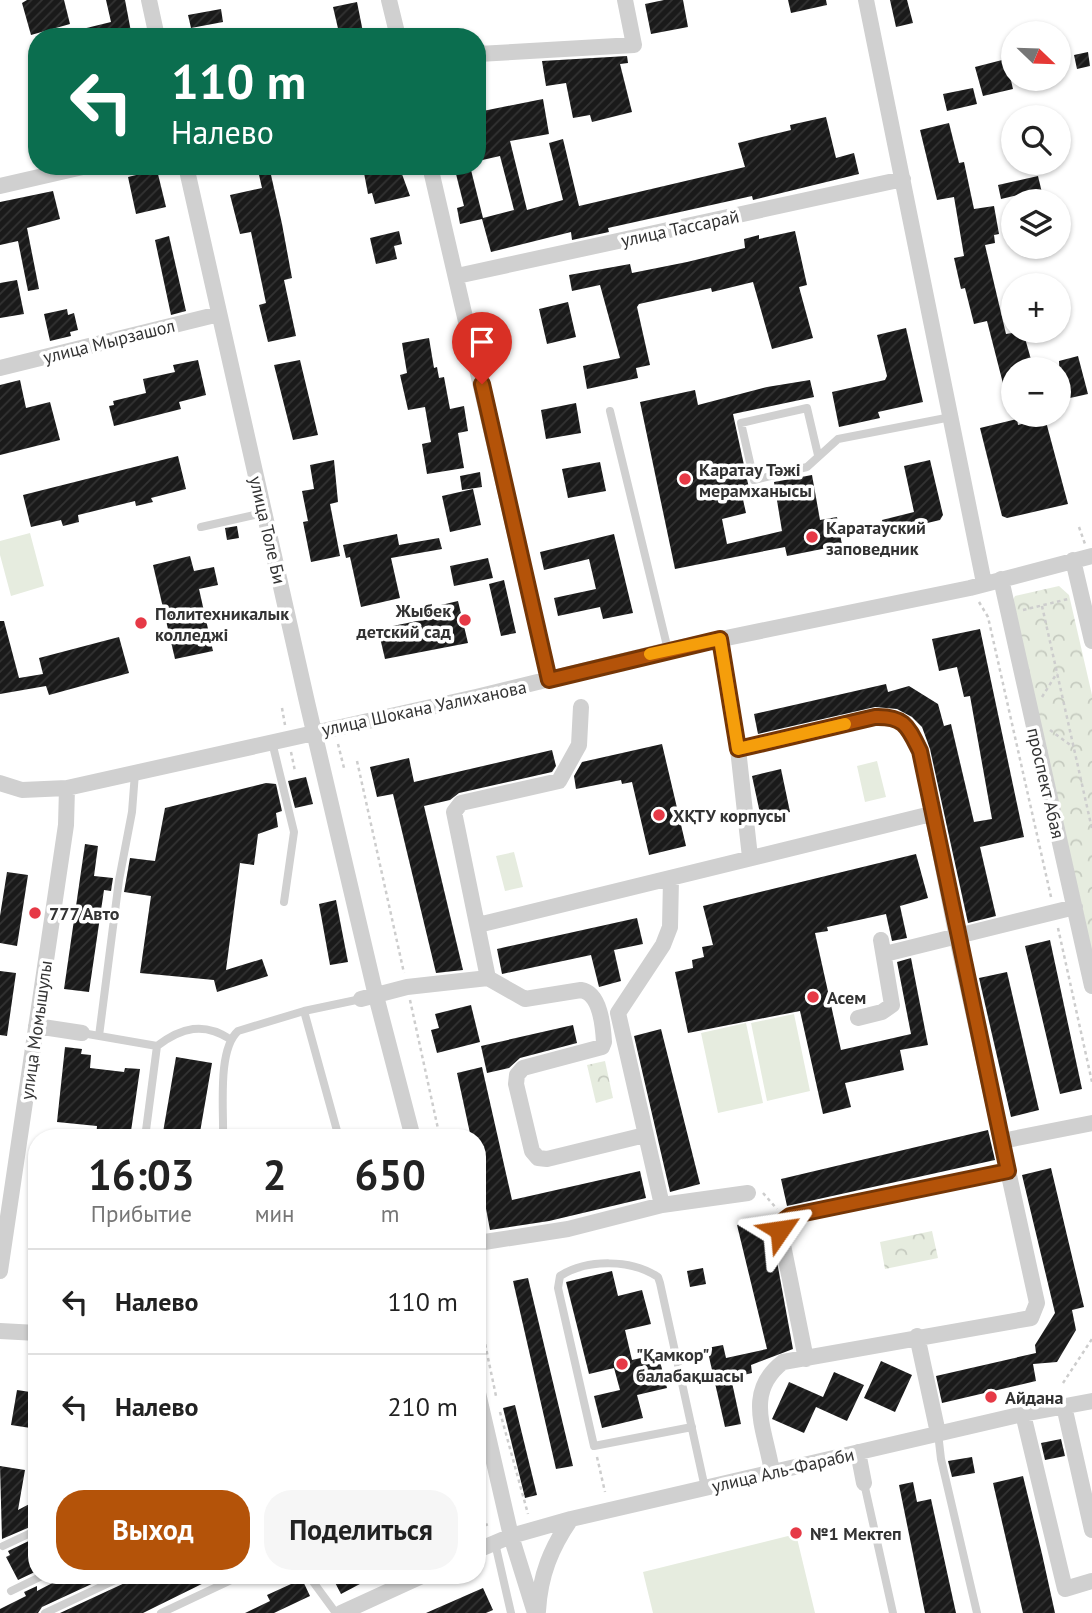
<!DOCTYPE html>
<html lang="ru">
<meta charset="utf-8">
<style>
:root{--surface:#fff;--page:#f6f6f6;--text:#222;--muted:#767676;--line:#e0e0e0;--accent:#b45309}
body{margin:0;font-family:"PT Sans",sans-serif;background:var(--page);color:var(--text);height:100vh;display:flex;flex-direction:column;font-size:26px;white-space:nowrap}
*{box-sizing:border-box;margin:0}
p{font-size:23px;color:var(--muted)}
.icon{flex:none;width:38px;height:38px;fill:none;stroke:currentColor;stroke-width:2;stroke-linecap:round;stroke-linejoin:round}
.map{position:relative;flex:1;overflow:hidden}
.side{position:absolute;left:28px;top:1129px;width:458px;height:455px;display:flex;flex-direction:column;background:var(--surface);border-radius:28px;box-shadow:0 2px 5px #0004}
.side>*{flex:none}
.banner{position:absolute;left:28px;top:28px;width:458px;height:147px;border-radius:28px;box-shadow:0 2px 5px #0004;background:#0b6e4f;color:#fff;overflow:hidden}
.needle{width:46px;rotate:113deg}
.tools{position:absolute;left:1001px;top:21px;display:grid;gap:14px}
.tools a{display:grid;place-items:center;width:70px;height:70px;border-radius:50%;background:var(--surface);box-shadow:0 2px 5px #0004;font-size:35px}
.pin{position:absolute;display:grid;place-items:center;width:60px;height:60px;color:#fff;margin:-72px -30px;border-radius:50% 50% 50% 0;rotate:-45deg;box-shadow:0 0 7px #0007}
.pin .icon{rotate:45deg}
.me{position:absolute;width:77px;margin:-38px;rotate:58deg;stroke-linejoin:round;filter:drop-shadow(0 0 5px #0008)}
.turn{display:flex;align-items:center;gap:24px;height:147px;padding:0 28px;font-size:32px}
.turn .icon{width:91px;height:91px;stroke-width:2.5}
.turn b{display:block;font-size:49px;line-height:60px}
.eta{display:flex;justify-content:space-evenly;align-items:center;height:119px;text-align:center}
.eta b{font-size:42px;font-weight:700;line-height:49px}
.button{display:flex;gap:14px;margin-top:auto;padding:14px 28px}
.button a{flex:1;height:80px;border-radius:28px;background:var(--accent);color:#fff;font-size:28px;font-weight:700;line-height:80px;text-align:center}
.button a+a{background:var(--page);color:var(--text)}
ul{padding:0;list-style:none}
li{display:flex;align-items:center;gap:21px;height:105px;padding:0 28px;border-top:2px solid var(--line)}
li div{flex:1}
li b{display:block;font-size:26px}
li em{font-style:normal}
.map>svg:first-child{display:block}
.green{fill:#e6ecdf}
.park{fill:url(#park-crowns)}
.building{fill:url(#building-hatch)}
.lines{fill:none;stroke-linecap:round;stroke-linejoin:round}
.path{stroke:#cdcdcd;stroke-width:2.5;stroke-dasharray:3.5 3.5;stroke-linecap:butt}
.lane{stroke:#d0d0d0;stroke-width:8}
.street{stroke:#d0d0d0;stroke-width:16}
.route-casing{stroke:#753606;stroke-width:18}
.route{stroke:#b45309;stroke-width:12}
.slow{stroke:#f59e0b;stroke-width:12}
.poi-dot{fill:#e63946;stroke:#fff;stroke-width:2.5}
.labels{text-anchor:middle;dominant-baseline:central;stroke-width:7;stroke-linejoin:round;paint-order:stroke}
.street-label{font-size:18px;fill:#333;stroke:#fff}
.poi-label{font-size:18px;font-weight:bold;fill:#333;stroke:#fff;text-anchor:start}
</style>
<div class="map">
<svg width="1092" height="1613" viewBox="0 0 1092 1613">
<defs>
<pattern id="park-crowns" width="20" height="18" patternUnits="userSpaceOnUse" patternTransform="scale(1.75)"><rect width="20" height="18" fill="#e6ecdf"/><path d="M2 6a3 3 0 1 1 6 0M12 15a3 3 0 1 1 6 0" fill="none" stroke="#c6cbc0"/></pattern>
<pattern id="building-hatch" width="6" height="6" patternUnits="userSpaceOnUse" patternTransform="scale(1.75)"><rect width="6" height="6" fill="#1a1a1a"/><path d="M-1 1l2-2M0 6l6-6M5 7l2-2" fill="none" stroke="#333"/></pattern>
</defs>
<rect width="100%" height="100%" fill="#fff"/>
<!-- green -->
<path class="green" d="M30,533L44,586L11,596L0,555V541Z
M877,761L886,797L865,802L857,766Z
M514,852L523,887L505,891L496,856Z
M794,1014L810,1091L767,1101L751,1023Z
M746,1023L763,1103L718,1113L701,1033Z
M796,1534L815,1613H653L643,1572Z"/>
<!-- park -->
<path class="park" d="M1059,586L1069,595L1092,695V974L1007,611L1015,596Z
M605,1061L613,1098L596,1103L587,1065Z
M932,1231L938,1258L885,1269L880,1242Z"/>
<!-- building -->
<path class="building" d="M27,0H64L70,24L31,35L22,3Z
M106,0H125L132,37H70V32L111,22Z
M664,0H683L688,27L651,34L645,4Z
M788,0H826L827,5L791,13Z
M890,0H907L913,23L896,27Z
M357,2L364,37H340L333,7Z
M221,9L223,22L191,28L188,15Z
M1088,52L1090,66L1077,69L1074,55Z
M627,56L628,63L620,64L632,112L592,122L590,115L573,118L566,83L546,86L542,61Z
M1006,59L1013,89L983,96L975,67Z
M973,88L977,104L947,111L943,94Z
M543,99L549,134L510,141L527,210L563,200L549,143L563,139L579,206L745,167L738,143L791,130L790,125L826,117L836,158L854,153L859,174L753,200L752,196L608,228L609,232L572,240L571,232L491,252L482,219L460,224L457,208L464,206L454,166H470L483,218L514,210L500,156L478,161V112Z
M949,123L959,163L964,162L974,209L994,206L999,234L994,235L995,243L985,245L1006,334L1023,331L1032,363L1013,368V407H1009L987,321L974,324L965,288L961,289L954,258L964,256L954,197L937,200L920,130Z
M257,166H269L282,224L292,278L284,280L296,336L268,342L259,305L266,303L251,232L240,234L230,195L262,188Z
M399,166L410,196L375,204L372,193L368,194L364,173Z
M157,170L166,207L136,214L128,177Z
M1038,176L1044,201H1028L1026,193L1001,199L998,185Z
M53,191L60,219L27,228L39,289L28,291L18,241L0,245V202Z
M399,231L402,244L394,246L397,259L376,264L370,238Z
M795,231L807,285L799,287L813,338L772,349L753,282L712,292L711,288L639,304L637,307L650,365L636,368L638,378L587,389L583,366L620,358L600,285L572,291L569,275L630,264L632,273L687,262L745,248L744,239L759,235V239Z
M169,236L186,311L171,315L155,240Z
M17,280L24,314L0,318V283Z
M568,302L576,337L547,344L539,309Z
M67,309L68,315L74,313L78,330L70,332L71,336L50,341L44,314Z
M906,328L923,402L878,412L880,418L839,427L832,392L885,380L887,376L877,335Z
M429,338L434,368L437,367L439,378L444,377L450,409L464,406L468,431L458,433L464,468L427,474L422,444L431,442L425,407L408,410L400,375L407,373L402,343Z
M1078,356L1088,394L1061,400L1059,361Z
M198,360L206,395L179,402L181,409L114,426L109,406L114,405L113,401L146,393L143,379L175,372L173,365Z
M300,360L318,435L293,440L274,365Z
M20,380L26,408L50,402L60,440L0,455V385Z
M810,380L814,397L733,414L750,493L742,495L746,513L722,519L727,544L782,531L774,482L812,475L820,520L837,517L842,545L787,556L785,547L675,569L640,402L695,390L698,405L767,387Z
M576,403L581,433L546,439L541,410Z
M1045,418L1068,504L1007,518L1002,516L980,428L1017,419L1018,425Z
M178,456L186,489L151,498L153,502L136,506L135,501L78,515L79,522L63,526L61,520L31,527L23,495Z
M334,460L338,502L330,504L340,556L311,562L303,522L308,521L302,491L314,489L310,465Z
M930,460L943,515L940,520L885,533L882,520L914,512L904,466Z
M600,462L606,491L568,498L562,469Z
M480,472L482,487L462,490L460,476Z
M473,489L481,525L450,532L442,496Z
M237,526L239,538L227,540L225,528Z
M397,534L399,545L439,538L442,549L391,558L400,598L361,607L350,557L346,558L343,545Z
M614,534L633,613L603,619L600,607L558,616L554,598L596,589L589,559L544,570L540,552Z
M190,556L194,571L214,567L218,585L199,589L213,651L175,659L153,565Z
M488,558L493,578L454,586L450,566Z
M504,580L516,633L501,636L489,584Z
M458,601L468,643L385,659L378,629L422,620L420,610Z
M0,621H4L19,678L43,674L39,658L119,637L129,673L49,695L46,686L0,694Z
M980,629L1024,837L980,847L996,916L968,923L930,749L922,727L912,717L897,709L875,707L758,734L754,714L886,684L888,692L909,686L938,704L944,726L951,724L974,822L992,819L970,696L964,697L957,667L939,671L932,639Z
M662,744L686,846L649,855L632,782L622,784L621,780L576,789L574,776L582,762Z
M552,750L556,766L552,772L459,793L450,800L424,806L463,970L436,973L393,794L377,797L370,767L409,758L414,782Z
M781,769L790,812L761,818L752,776Z
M306,777L313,804L295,808L288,781Z
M266,783L276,784L282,811L276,813L278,827L258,834L254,865L240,863L226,970L262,959L268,976L217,992L214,980L140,973L151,896L124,892L130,858L155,861L165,808Z
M85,844L98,846L94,876L113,878L111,891L104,890L89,992L64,989Z
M916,854L928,898L900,906L907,938L892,941L886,914L827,927L828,931L815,933L841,1050L911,1034L897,962L911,958L928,1045L900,1050L904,1070L845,1083L851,1107L823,1114L800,1011L688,1033L675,972L693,968L692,960L704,957L702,947L713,945L703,906Z
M7,872L28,875L17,946L0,943V916Z
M336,900L348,962L330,965L319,904Z
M637,918L643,944L614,950L621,981L599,987L591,955L502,974L497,949Z
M1050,940L1082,1089L1060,1094L1025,946Z
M0,971L16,973L7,1036L0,1035Z
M1007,972L1039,1110L1011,1117L979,978Z
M471,1005L480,1042L437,1053L431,1030L439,1028L435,1014Z
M573,1025L577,1043L520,1058L509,1068L487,1073L481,1046Z
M661,1029L700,1184L670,1192L634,1036Z
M65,1047L82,1049L81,1054L91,1055L90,1068L124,1072L125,1068L140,1069L130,1138H96L97,1126L57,1122Z
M176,1057L212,1063L199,1138H162Z
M482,1067L512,1200L640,1171L646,1198L549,1221L490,1230L478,1166V1138H471L457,1073Z
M988,1130L995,1160L787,1206L781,1179Z
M1051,1168L1084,1307L1072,1310L1076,1330L1057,1362L1033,1364L1036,1381L942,1403L936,1376L1036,1353L1035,1345L1055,1313L1022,1175Z
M769,1218L793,1349L751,1365L752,1373L731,1378L741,1424L725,1427L707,1348L723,1345L726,1358L767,1349L737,1225Z
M703,1268L706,1284L690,1287L687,1271Z
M612,1271L618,1296L642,1290L651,1324L625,1330L632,1360L658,1354L667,1388L637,1395L643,1418L602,1428L594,1396L620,1390L614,1368L589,1374L566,1282Z
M528,1278L573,1466L556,1469L513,1281Z
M881,1361L912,1375L895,1412L864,1398Z
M834,1372L864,1385L847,1421L816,1407L804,1433L772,1419L789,1382L823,1397Z
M17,1390L37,1393V1429L11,1425Z
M515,1405L537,1495L525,1498L503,1408Z
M1061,1439L1065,1456L1045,1460L1041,1443Z
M972,1457L975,1473L952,1477L948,1461Z
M0,1466L25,1470L18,1510L37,1500V1524L2,1539Z
M1023,1476L1042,1554L1055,1613H1023L993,1483Z
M913,1482L917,1502L931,1499L956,1613H925L899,1485Z
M37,1537V1571L18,1580L6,1557L10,1555L8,1551Z
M68,1575H111L42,1607L38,1613H0V1609L26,1596L24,1592L37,1586V1591Z
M132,1575H220L143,1613H60L129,1581Z
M331,1575H377L341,1594Z
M302,1579L310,1596L274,1613H245L270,1601L267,1595Z
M483,1588L493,1610L486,1613H426Z"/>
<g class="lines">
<!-- path -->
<path class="path" d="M1079,527L1085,544
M979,602L988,617L1051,897
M1042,606L1092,829
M1023,610L1068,599
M1042,697L1057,673
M282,708L285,725
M1050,730L1073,747
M338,744L344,768
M291,752L295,771
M357,761L404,973
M1058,928L1092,1082
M410,1000L440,1138
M763,1193L777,1209
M478,1310L496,1396
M1063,1383L1092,1339
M500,1412L528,1514
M597,1457L605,1492
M478,1528L491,1523"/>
<!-- lane -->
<path class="lane" d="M610,411L668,650
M818,455L807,408L741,423L754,480L807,467L838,439L951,417
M201,527L263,513
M272,742L294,832L284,902
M304,1011L339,1138
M82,1033L157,1046
M99,1036L119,880L132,812L135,773
M145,1138L157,1046C182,1027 204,1022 230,1039
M223,1138C224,1110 217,1050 238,1031L304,1011L361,999
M692,1427L594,1446L558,1288L560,1276C587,1259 631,1259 658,1277L660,1283L705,1488
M938,1433L941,1459L977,1613
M864,1483L893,1613
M495,1543L511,1613
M3,1546L37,1530
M308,1575L336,1613
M11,1591L44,1575
M45,1613L126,1575
M161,1613L242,1575"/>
<!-- street -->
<path class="street" d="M149,0L157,37
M389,0L398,37
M866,0L984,583
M478,54L634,45L625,0
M186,166L307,702L376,996L413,1138
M430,166L549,680
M0,186L87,166
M457,276L903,179
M0,368L219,314
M1073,560L1092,641
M1001,579L1092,986
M720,639L738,749L750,857
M738,749L875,717C905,716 908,726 920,751L957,938L1037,1303L1031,1318L783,1362C743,1393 766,1431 772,1472
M0,783L22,790L67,788L476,697L668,650L970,588L1092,556
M478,925L931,814
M885,954L1075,907
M488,978L454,812L461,803L559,781L579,745L581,707
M361,999L407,987L488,978L525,999L581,990C600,993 603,1025 604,1042L602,1047L523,1068L517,1075L516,1084L532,1151L538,1158L547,1159L645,1135
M858,1018L882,1012L892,1005L881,940
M36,1026L82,1033
M1002,1141L1092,1123
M662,1205L618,1013L663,945L670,927L671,879
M478,1243L568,1229L662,1205L748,1193
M0,1271L66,825L67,788
M0,1331L37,1333
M917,1336L938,1433
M806,1359L780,1230L782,1222L790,1216L1008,1171
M478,1393L511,1536L535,1613
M1064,1406L1092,1530
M1023,1414L1065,1589L1092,1581
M858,1452L864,1483
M478,1550L511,1536L571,1519L1023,1414L1092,1401
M538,1611C540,1575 551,1548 571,1519
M341,1613L424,1575"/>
</g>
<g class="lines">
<defs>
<path id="route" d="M482,384L549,680L720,639L738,749L875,717C905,716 908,727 920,751L1008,1171L790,1216L782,1222L780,1230"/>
</defs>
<!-- route casing -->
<use href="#route" class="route-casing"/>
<!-- route -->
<use href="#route" class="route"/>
<!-- slow -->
<path class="slow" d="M650,654L720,639L738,749L845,724"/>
</g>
<!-- markers -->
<g class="poi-dot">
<circle cx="685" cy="479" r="7"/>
<circle cx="812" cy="537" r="7"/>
<circle cx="465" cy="620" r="7"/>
<circle cx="141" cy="623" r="7"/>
<circle cx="659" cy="815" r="7"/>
<circle cx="35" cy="913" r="7"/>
<circle cx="813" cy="997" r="7"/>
<circle cx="622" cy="1364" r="7"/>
<circle cx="991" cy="1397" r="7"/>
<circle cx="796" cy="1533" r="7"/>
</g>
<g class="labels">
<!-- street labels -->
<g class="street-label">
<text transform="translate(680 228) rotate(-12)">улица Тассарай</text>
<text transform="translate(109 341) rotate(-14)">улица Мырзашол</text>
<text transform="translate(268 530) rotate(77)">улица Толе Би</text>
<text transform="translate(424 708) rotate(-12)">улица Шокана Уалиханова</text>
<text transform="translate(1046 783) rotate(77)">проспект Абая</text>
<text transform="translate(36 1030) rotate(-82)">улица Момышулы</text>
<text transform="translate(783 1470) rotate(-13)">улица Аль-Фараби</text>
</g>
<!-- poi labels -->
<g class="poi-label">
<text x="699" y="469">Каратау Тәжі<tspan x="699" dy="21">мерамханысы</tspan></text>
<text x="826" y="527">Каратауский<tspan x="826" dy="21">заповедник</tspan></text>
<text x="451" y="610" text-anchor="end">Жыбек<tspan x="451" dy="21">детский сад</tspan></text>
<text x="155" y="613">Политехникалык<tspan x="155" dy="21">колледжі</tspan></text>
<text x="673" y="815">ХҚТУ корпусы</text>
<text x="49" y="913">777 Авто</text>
<text x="827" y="997">Асем</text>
<text x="636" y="1354">"Қамкор"<tspan x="636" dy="21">балабақшасы</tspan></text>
<text x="1005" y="1397">Айдана</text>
<text x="810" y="1533">№1 Мектеп</text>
</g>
</g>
</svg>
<div class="tools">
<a><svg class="needle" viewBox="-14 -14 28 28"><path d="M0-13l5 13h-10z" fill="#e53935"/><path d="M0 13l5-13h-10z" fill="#767676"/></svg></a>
<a><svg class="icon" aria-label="search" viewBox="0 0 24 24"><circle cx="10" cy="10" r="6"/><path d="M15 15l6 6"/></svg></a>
<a><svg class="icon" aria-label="layers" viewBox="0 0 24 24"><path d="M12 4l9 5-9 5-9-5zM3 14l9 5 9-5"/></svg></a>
<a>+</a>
<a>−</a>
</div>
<div class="pin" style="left:482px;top:384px;background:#d93025"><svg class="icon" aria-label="arrive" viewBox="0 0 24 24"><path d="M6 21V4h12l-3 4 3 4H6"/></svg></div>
<svg class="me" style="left:780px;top:1230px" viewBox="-20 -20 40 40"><path d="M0-17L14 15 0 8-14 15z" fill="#b45309" stroke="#fff" stroke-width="4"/></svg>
<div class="banner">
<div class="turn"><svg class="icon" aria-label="left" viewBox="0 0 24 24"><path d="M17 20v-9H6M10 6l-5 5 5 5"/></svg><div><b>110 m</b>Налево</div></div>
</div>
<section class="side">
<div class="eta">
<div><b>16:03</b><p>Прибытие</p></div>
<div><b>2</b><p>мин</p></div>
<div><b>650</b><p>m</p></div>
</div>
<ul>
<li><svg class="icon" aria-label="left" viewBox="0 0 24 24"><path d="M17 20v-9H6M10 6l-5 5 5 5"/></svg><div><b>Налево</b></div><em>110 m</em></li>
<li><svg class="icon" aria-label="left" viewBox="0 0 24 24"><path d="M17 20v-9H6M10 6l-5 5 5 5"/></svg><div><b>Налево</b></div><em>210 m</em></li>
</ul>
<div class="button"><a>Выход</a><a>Поделиться</a></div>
</section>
</div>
